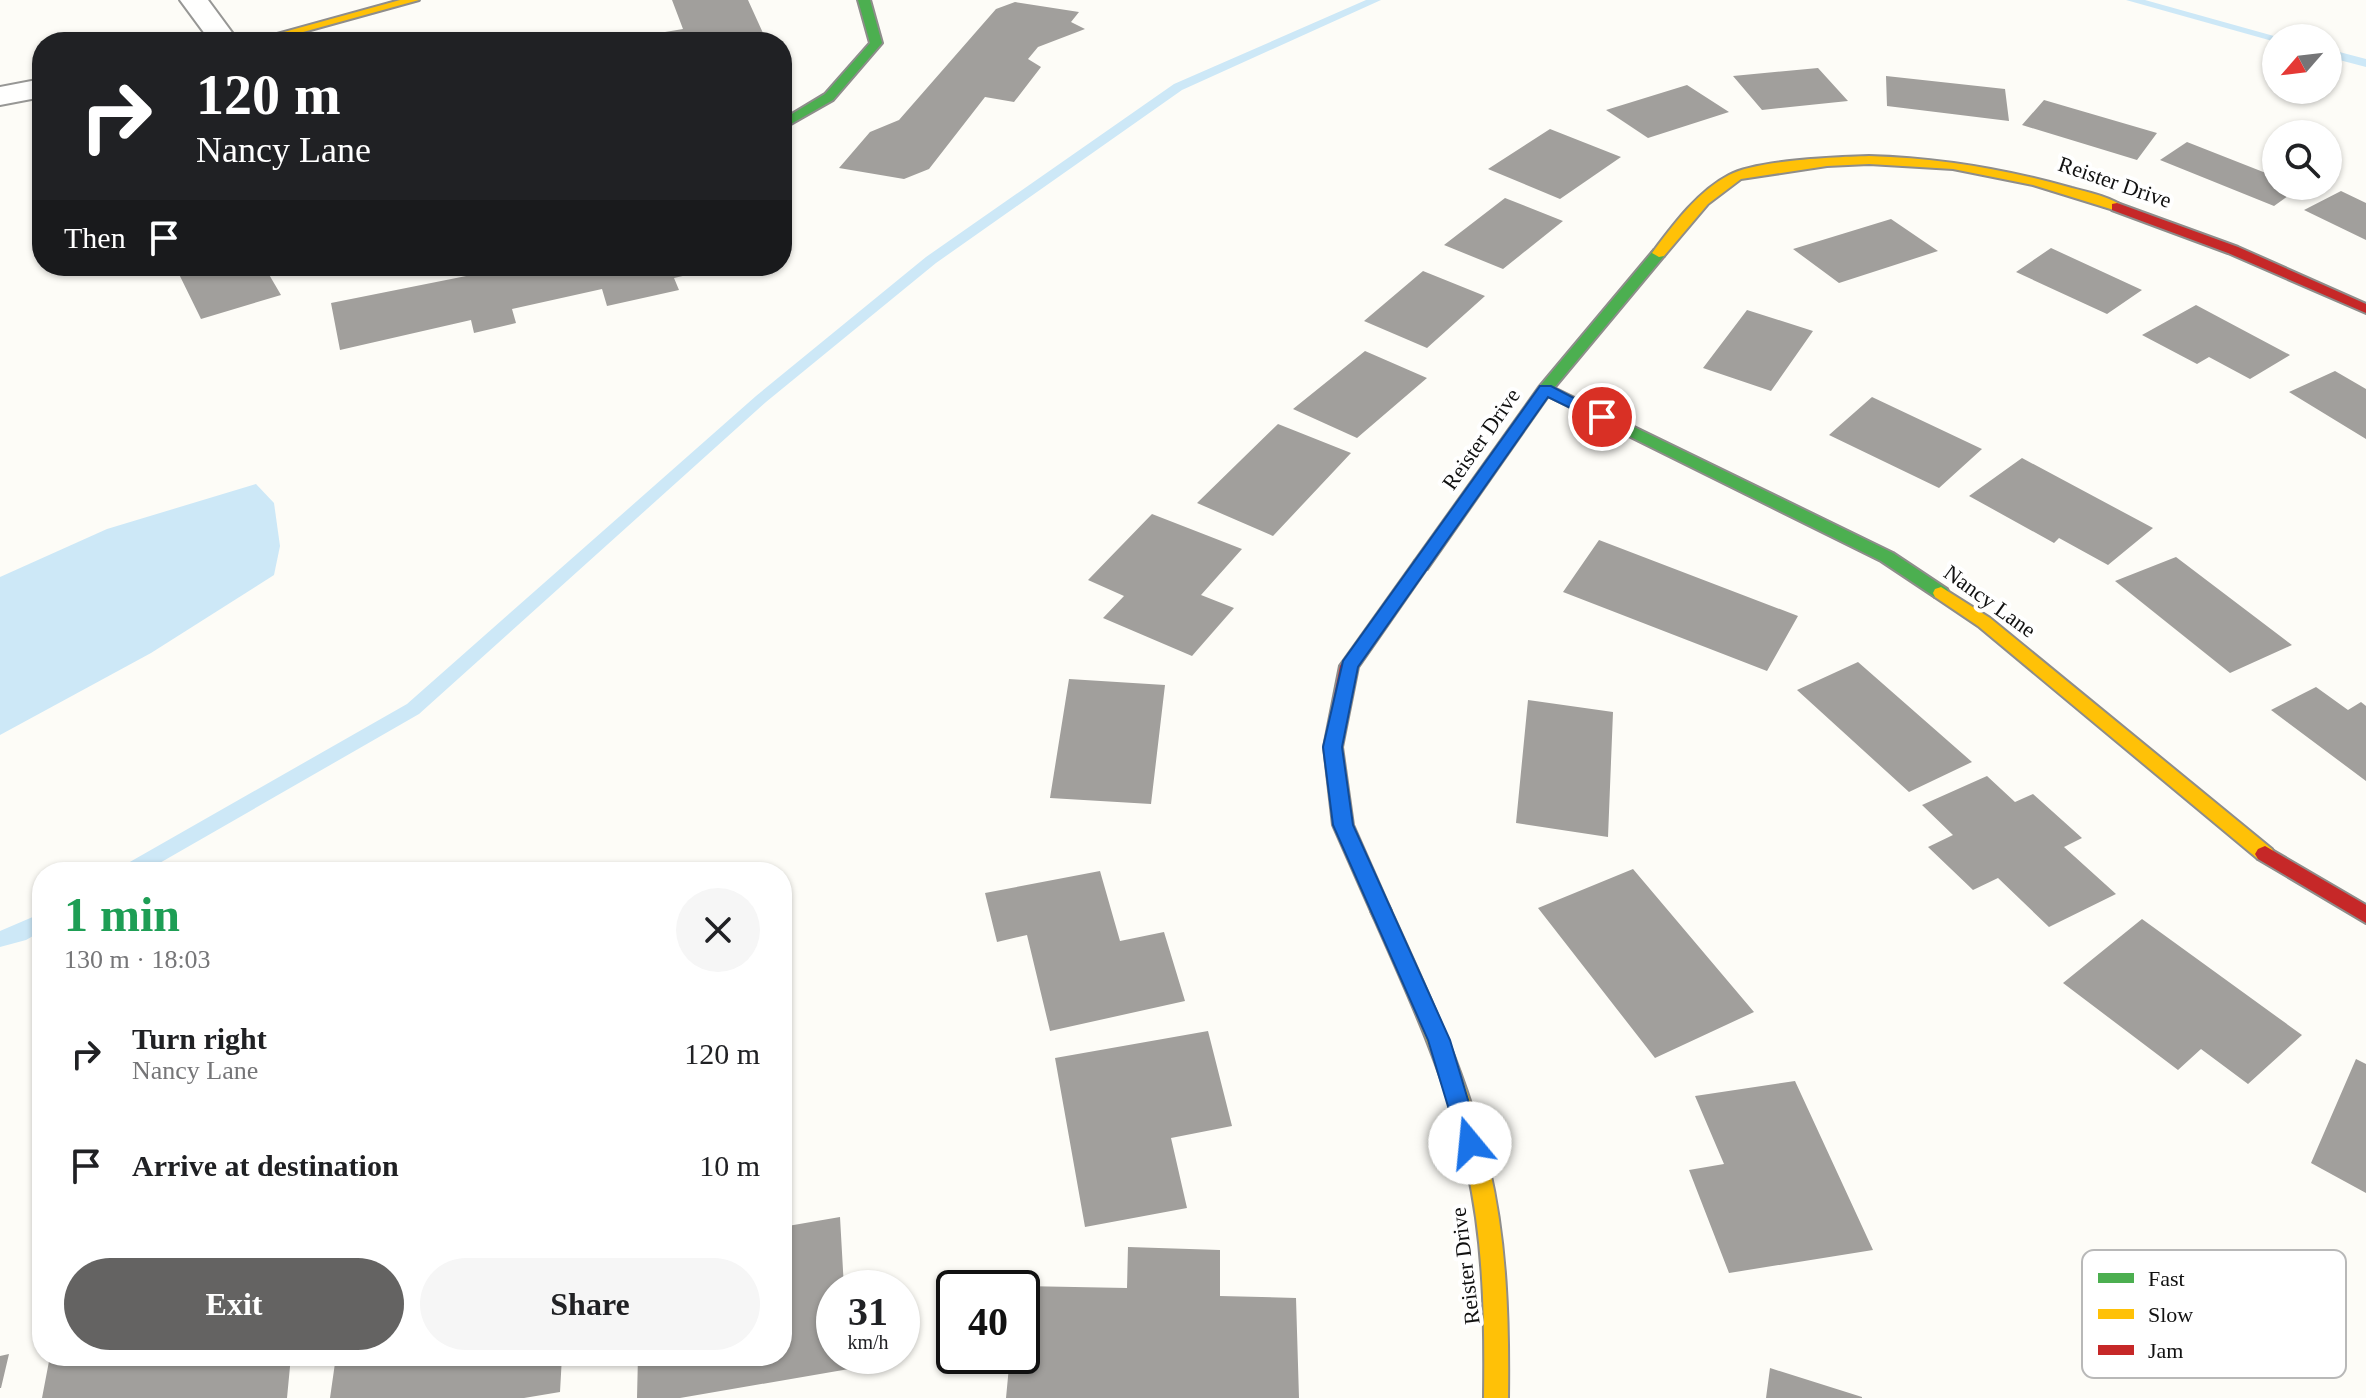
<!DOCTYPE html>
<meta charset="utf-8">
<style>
:root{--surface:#fff;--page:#f6f6f6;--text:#202124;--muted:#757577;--accent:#646362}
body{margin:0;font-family:Georgia,serif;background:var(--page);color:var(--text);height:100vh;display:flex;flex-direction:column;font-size:30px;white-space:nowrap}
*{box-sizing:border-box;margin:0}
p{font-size:26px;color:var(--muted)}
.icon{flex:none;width:44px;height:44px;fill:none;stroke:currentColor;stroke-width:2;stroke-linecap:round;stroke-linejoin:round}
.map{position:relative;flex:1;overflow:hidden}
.side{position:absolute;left:32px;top:862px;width:760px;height:504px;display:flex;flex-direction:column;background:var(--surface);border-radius:32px;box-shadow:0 2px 6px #0004}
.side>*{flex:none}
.banner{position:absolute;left:32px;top:32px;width:760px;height:244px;border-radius:32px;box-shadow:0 2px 6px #0004;background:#202124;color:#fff;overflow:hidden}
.needle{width:52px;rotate:242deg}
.controls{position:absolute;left:2262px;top:24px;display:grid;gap:16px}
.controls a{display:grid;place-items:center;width:80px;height:80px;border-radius:50%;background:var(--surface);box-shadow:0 2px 6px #0004;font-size:40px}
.speed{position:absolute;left:816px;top:1270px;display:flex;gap:16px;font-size:40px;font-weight:700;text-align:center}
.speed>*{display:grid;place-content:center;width:104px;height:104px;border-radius:50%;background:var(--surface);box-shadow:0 2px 6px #0004;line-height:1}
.speed small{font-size:20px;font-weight:400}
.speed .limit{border:4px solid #111;border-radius:12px;background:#fff;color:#111}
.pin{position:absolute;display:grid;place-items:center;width:68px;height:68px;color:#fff;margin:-34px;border:4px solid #fff;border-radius:50%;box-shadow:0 2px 8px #0007}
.me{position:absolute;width:88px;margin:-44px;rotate:343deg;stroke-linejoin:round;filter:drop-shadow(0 0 6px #0008)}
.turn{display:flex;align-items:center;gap:28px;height:168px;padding:0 32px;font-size:36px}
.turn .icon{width:104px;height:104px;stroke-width:2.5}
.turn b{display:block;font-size:56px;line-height:68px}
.then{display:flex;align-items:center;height:76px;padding:0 32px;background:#0003;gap:16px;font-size:30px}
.round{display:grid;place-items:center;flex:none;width:84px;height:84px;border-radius:42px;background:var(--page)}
.overview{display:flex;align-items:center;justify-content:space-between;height:136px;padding:0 32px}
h1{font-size:48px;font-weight:600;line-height:60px;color:#1e9e55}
.primary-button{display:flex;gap:16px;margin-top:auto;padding:16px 32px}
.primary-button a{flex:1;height:92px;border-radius:48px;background:var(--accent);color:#fff;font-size:32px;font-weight:600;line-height:92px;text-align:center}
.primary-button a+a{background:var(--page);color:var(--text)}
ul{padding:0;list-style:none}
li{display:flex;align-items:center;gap:24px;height:112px;padding:0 32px}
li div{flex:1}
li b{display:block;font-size:30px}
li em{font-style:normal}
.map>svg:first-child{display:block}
.water{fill:#cde8f7}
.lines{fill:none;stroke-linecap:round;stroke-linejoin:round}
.stream{fill:#cde8f7;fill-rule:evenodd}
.building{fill:#a19f9c}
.street-casing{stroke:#979795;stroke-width:4}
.fast-casing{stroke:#8e8d8b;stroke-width:4}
.slow-casing{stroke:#8e8d8b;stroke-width:4}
.jam-casing{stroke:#8e8d8b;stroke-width:4}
.street{fill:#fffffe;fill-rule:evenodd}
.fast{fill:#4caf50;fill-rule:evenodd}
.slow{fill:#ffc107;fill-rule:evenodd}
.jam{fill:#c62828;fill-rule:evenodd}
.route{fill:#1a73e8;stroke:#114b97;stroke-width:2}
.labels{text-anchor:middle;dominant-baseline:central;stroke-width:8;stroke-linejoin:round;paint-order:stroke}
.street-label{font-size:22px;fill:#111;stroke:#fff}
.key{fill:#fff;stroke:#b8b8b8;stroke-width:2}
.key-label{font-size:22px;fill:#111}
</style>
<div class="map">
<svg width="2366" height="1398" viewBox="0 0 2366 1398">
<rect width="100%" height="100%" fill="#fdfcf7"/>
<!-- water -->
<path class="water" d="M256,484L274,503L280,546L274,575L151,653L0,735V577L107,529Z"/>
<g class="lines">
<!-- stream -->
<path class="stream" d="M1366,0H1381L1182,90L936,263L766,402L419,714L144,872H118L121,867L407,704L756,396L926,257L1174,84Z
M2126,0H2145L2281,38H2276V42Z
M2328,49L2366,59V67L2328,57Z
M42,913V931L26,940L0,947V931Z"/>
</g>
<!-- building -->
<path class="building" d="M672,0H748L767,42H668L665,32L683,29Z
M1015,2L1079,12L1071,22L1085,29L1038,47L1028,59L1041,67L1014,102L985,97L929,169L904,179L839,168L870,132L899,120L996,9Z
M1818,68L1848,101L1762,110L1733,76Z
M1886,76L2005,89L2009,121L1887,106Z
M1687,85L1729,112L1648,138L1606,110Z
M2044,100L2157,133L2137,160L2022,125Z
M1550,129L1621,157L1560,199L1488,169Z
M2187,142L2276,177V186H2302L2274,206L2160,160Z
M2341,191L2366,203V240L2304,210Z
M1505,198L1563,221L1503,269L1444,245Z
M1891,219L1938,251L1839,283L1793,249Z
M2051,248L2142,290L2107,314L2016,272Z
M175,266H264L281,295L201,319Z
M516,266H721L722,267L674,278L679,290L607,306L602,289L512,309L516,323L474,333L471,320L340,350L331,303Z
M1423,271L1485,296L1427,348L1364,321Z
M2196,305L2290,355L2250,379L2209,357L2197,364L2142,335Z
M1747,310L1813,331L1771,391L1703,368Z
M1365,351L1427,378L1357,438L1293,409Z
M2335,371L2366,389V439L2289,392Z
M1872,397L1982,449L1939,488L1829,435Z
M1278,424L1351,453L1273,536L1197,503Z
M2022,458L2153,528L2108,565L2059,538L2054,543L1969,496Z
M1152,514L1242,549L1201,595L1234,608L1192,656L1103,618L1124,596L1088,580Z
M1599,540L1798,616L1767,671L1563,592Z
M2176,557L2292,645L2230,673L2115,581Z
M1858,662L1972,762L1909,792L1797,690Z
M1069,679L1165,685L1151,804L1050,798Z
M2316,687L2348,710L2361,702L2366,706V781L2271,710Z
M1528,700L1613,712L1608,837L1516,823Z
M1987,776L2015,802L2033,794L2082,838L2064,847L2116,894L2049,927L1998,878L1973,890L1928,847L1953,835L1922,805Z
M1633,869L1754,1012L1655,1058L1538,908Z
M1100,871L1120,941L1164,932L1185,1001L1050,1031L1027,935L997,942L985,893Z
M2142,919L2302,1035L2248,1084L2201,1049L2178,1070L2063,983Z
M1208,1031L1232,1126L1171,1138L1187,1208L1085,1227L1055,1058Z
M2356,1059L2366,1064V1193L2311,1163Z
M1795,1081L1873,1250L1729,1273L1689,1170L1724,1164L1695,1096Z
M840,1217L844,1288H834V1356H848L849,1369L680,1398H637L638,1356H782V1227Z
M1128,1247L1220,1250V1296L1296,1298L1299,1398H1006L1010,1356H1022V1286L1127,1288Z
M9,1354L1,1388H0V1356Z
M50,1356H291L287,1398H42Z
M336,1356H562L560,1392L524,1398H330Z
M1770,1368L1862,1397V1398H1766Z"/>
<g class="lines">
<defs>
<path id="street" d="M180,0H208L239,42H211Z
M42,79V97L0,105V87Z"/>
<path id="fast" d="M858,0H870L882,43L833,100L782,129V120L825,94L870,43Z
M1659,249L1666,253L1664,256L1554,388L1893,553L1947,589L1949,593L1947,597H1935L1881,561L1548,396L1427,569H1415L1413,565L1415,561L1540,386L1654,250Z"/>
<path id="slow" d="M400,0H419L267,42H248Z
M1869,156C1939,158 2005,169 2072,188C2088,192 2111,197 2124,207L2117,211L2033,185L1953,169L1869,164L1827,166L1741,179L1708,204L1664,256L1659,257L1652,253C1673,225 1698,191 1729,175C1757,160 1836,157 1869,156Z
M1941,587L1990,618L2272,849L2275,854L2272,859H2258L1978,626L1935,597L1933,593L1935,589Z
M1381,903L1388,905L1391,911C1429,994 1468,1078 1489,1167C1507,1243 1509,1321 1508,1398H1484C1485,1321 1484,1243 1467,1168C1447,1078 1408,994 1371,911L1374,905Z"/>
<path id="jam" d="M2117,203L2238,247L2366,304V313L2228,253L2112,210V204Z
M1421,559L1429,565L1358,667L1342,747L1353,825L1391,911L1388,917L1381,919L1374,917L1371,911L1333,825L1324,747L1340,666L1415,561Z
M2265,846L2366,905V923L2258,859L2255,854L2258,849Z"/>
</defs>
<!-- street casing -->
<use href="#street" class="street-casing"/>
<!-- fast casing -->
<use href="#fast" class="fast-casing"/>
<!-- slow casing -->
<use href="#slow" class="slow-casing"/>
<!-- jam casing -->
<use href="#jam" class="jam-casing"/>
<!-- street -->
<use href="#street" class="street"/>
<!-- fast -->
<use href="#fast" class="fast"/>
<!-- slow -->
<use href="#slow" class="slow"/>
<!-- jam -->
<use href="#jam" class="jam"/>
</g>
<!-- route -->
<path class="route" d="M1540,386H1551L1610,417L1597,421L1548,397L1358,667L1342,747L1353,825L1450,1040L1481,1143L1478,1150L1470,1153L1462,1150L1459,1143L1428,1040L1333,825L1323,747L1343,661Z"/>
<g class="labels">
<!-- street labels -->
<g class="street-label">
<text transform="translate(2115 182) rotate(19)">Reister Drive</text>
<text transform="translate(1481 439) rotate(-55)">Reister Drive</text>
<text transform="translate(1990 601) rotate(36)">Nancy Lane</text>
<text transform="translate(1465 1266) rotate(-97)">Reister Drive</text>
</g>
</g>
<!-- legend -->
<rect x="2082" y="1250" width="264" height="128" rx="12" class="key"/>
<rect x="2098" y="1273" width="36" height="10" fill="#4caf50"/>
<rect x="2098" y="1309" width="36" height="10" fill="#ffc107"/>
<rect x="2098" y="1345" width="36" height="10" fill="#c62828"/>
<g class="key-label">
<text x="2148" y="1286">Fast</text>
<text x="2148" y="1322">Slow</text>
<text x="2148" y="1358">Jam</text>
</g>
</svg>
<div class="controls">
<a><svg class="needle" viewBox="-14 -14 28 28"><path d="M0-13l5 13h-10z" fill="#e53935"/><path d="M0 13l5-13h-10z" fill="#757577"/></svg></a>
<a><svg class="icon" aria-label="search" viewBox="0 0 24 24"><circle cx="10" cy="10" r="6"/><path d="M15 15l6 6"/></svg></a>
</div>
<div class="speed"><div>31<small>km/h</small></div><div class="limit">40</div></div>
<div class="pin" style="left:1602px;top:417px;background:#d93025"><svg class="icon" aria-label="arrive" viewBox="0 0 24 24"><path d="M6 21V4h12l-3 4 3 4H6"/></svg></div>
<svg class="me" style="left:1470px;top:1143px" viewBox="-20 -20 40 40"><circle r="19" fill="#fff"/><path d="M0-13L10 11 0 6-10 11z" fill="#1a73e8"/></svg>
<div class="banner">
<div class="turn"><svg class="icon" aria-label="right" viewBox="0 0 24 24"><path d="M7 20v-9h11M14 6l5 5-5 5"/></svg><div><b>120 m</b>Nancy Lane</div></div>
<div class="then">Then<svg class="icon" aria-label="arrive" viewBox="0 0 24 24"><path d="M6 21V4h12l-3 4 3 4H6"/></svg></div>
</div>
<section class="side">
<div class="overview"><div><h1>1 min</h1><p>130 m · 18:03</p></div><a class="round"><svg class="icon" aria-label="close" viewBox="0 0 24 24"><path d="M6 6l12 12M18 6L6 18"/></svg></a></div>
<ul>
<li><svg class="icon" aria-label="right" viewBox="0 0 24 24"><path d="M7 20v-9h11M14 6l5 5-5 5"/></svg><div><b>Turn right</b><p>Nancy Lane</p></div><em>120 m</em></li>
<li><svg class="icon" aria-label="arrive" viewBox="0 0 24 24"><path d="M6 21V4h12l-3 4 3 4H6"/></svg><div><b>Arrive at destination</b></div><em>10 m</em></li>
</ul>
<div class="primary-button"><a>Exit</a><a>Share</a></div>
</section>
</div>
